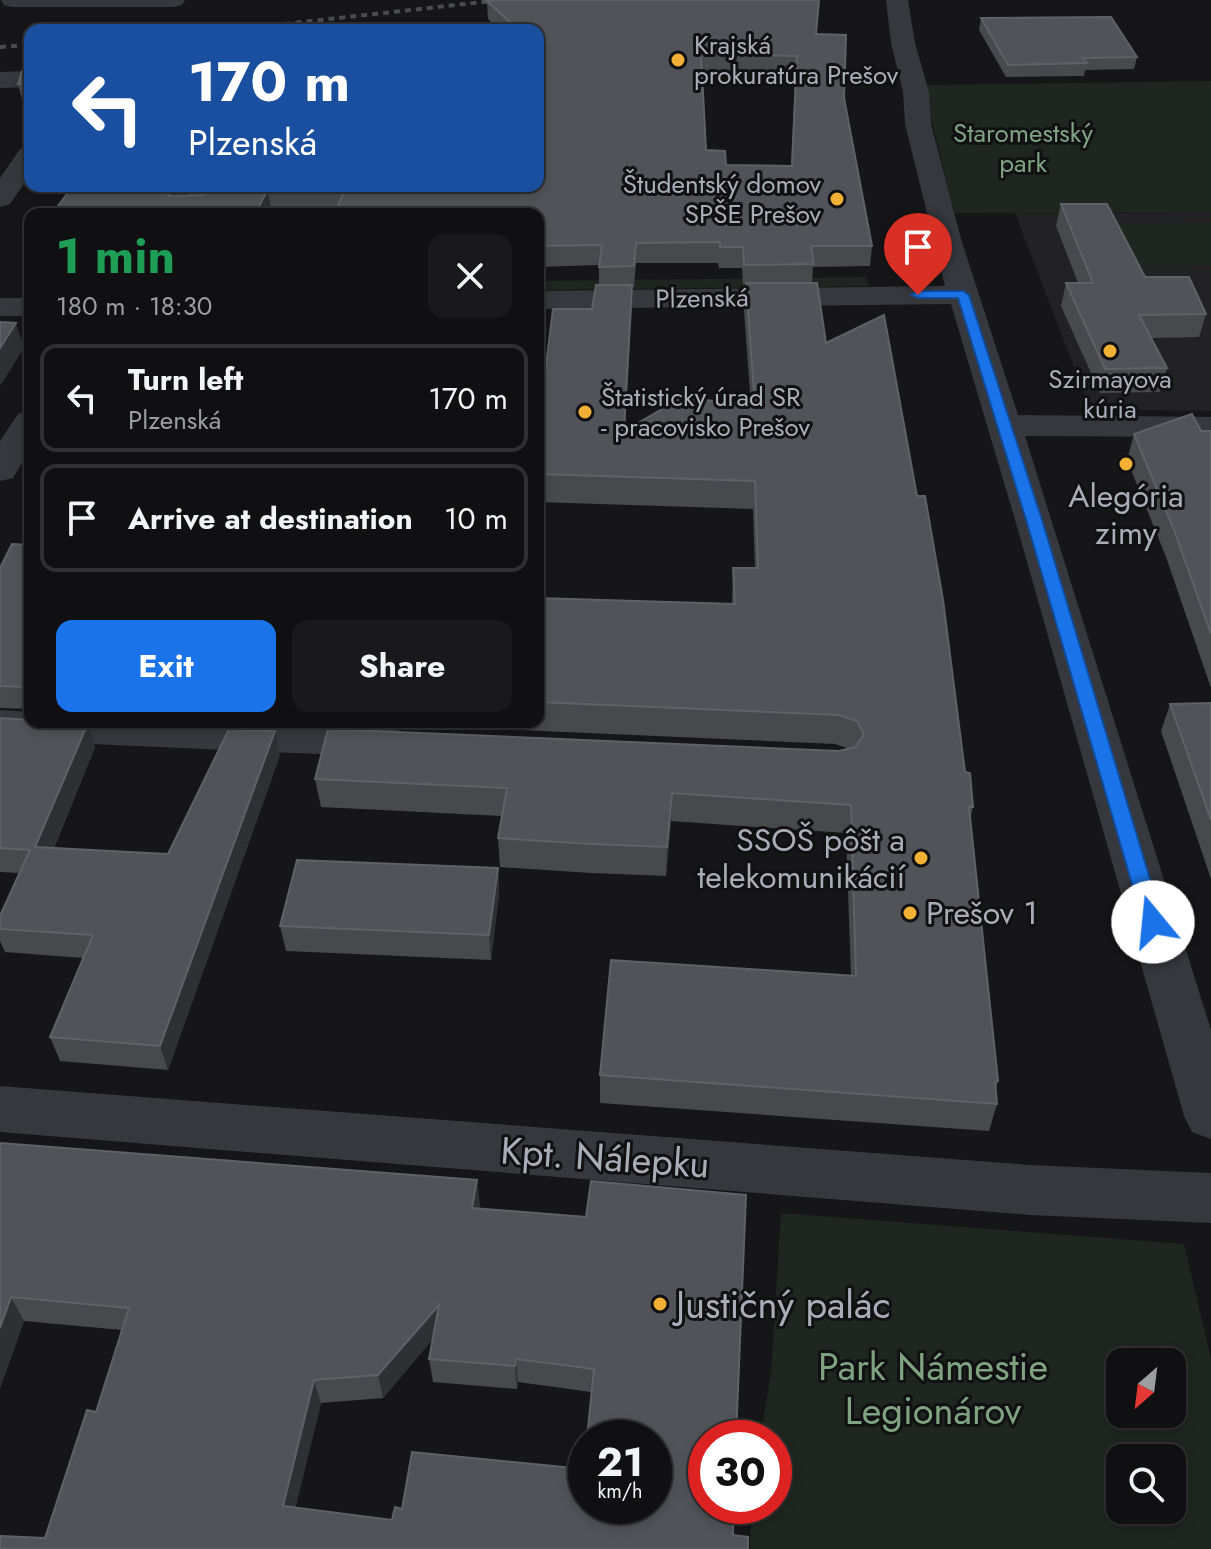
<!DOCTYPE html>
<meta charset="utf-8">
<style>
:root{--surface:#101012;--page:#19191b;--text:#f1f3f6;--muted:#9c9d9f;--line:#303032;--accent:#1a73e8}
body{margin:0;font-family:Jost,sans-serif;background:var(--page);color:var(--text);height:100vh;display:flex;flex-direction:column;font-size:30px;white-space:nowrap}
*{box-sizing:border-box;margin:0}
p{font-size:26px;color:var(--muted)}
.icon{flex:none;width:44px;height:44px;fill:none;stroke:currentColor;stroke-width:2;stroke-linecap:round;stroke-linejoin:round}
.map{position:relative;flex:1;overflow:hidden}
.sheet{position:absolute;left:24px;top:208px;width:520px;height:520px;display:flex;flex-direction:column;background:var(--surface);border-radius:16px;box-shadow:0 4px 12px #0003,0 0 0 2px var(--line)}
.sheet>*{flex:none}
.hud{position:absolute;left:24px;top:24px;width:520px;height:168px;border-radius:16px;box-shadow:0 4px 12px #0003,0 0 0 2px var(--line);background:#1a4fa0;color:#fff;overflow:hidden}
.needle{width:52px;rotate:208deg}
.controls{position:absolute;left:1106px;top:1348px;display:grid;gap:16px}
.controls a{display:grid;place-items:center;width:80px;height:80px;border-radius:16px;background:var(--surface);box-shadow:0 4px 12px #0003,0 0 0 2px var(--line);font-size:40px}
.speed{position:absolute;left:568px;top:1420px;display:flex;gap:16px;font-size:40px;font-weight:700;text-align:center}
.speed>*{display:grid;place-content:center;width:104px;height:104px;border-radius:50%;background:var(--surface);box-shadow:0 4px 12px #0003,0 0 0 2px var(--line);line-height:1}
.speed small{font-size:20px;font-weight:400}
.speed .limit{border:12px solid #d22;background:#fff;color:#111}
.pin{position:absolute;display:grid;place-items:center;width:68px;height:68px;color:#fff;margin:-82px -34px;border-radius:50% 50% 50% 0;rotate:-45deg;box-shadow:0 0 8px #0007}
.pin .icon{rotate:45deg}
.me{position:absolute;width:88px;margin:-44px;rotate:343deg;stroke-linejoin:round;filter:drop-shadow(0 0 6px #0008)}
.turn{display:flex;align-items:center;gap:28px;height:168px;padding:0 32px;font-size:36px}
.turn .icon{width:104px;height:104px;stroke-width:2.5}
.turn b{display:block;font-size:56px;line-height:68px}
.round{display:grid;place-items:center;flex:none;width:84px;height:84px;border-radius:16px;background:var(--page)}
.overview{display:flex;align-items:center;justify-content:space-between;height:136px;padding:0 32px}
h1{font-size:48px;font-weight:700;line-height:60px;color:#1e9e55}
.action{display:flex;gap:16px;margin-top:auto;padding:16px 32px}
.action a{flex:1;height:92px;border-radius:16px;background:var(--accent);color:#fff;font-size:32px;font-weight:700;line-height:92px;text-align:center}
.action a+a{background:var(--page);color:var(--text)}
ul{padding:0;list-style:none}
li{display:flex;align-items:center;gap:24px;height:108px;margin:0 16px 12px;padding:0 16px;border:4px solid var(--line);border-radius:16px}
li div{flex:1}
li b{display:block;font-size:30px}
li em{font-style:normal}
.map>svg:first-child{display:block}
.built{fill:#222225}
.green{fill:#1e261f;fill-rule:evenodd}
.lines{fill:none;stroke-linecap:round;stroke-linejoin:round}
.minor{fill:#37383d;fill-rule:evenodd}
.tertiary{fill:#37383d;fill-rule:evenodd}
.rail{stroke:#4a4c52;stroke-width:4;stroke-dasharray:6 5;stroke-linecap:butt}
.wall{fill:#47494d;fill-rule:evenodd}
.shaded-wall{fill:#2f3033}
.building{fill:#525359;stroke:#5f6168;stroke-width:2;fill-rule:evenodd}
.route{fill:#1a73e8;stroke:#114b97;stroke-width:2}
.poi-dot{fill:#f2b134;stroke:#111113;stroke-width:3}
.labels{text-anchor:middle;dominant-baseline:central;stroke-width:6;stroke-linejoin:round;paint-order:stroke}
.far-poi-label{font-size:26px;fill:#a8adb8;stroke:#111113;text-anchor:start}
.far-park-label{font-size:26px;fill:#7fa381;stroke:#111113}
.far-street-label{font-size:26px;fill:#a8adb8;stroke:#111113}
.poi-label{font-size:32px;fill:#a8adb8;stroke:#111113}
.near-street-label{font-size:38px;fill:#a8adb8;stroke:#111113}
.near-poi-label{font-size:38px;fill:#a8adb8;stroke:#111113;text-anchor:start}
.near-park-label{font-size:38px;fill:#7fa381;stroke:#111113}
</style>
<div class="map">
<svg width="1211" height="1549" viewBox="0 0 1211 1549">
<rect width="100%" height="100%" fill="#161618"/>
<!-- built -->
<path class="built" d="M1211,212V411L1090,409L1015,213Z"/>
<!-- green -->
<path class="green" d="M1211,81V212L954,213L923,85Z
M1211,222V266L1128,267L1105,224Z
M866,277L869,286L538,290V281Z
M781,1213L1184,1244L1211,1359V1549H750L751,1506H774V1438H760L771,1374ZM1120,1362H1172V1414H1120ZM1120,1458H1172V1510H1120Z"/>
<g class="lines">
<!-- minor -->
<path class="minor" d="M886,0H908L915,43L929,92L931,124L961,239L1018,415L1211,417V437L1025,436L1211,1030V1139L1192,1132L1184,1116L1016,523L951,304L538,309V291L945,286L905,124L903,92L891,43Z
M30,71V87L0,88V72Z
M30,147V175L10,204L0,207V178L20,149Z
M191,186H219L203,214H175Z
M0,298H30V316H0Z
M30,411V450L13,478L0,481V441L18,414Z
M0,710L30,712V722H268L385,727L400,731L407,742L400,753L385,757L0,740Z
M0,1086L1030,1165L1211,1173V1223L1030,1215L0,1132Z"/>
<!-- tertiary -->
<path class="tertiary" d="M1,0H185L182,5L174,7H12L4,5Z"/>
<!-- rail -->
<path class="rail" d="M230,30L501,0
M0,47L30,45"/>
</g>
<!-- wall -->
<path class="wall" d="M487,1L816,34L844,98L872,246L870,266L813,267L812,283L826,343L965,772L973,807L970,819L998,1081L996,1089L997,1104L989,1131L600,1103V1075L851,976L846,833L671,821L666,876L591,873L500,867L498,838L502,816L321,807L315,779L839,751L850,749L835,744L341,722H538V598L732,604L733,568H755L753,509L538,502V431L592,309L599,285V265L538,267V214L337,208L271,209L268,214H52L188,186L183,196L202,195L496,27L488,19ZM702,71L795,75L791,166L726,165L706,150ZM636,263H718L719,268H742L743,285H746L744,310L751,406L625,430L632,287H634Z
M981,18L1137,57L1134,69L1085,70L1084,76L1006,77L979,30Z
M30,45V103H23L18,84L28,67Z
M1061,204L1145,277L1206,314L1199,337L1151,338L1167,368L1160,392L1100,393L1061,306L1066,283H1078L1056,226Z
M1211,431V688L1166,557L1127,460L1134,434Z
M30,545V710V709L0,708V568Z
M1211,703V879L1161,731L1170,704Z
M0,718L95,747L54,848L168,854L280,755L168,1070L60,1061L50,1037L83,958L5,952L0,941V916L19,873L0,872Z
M498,868L499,894L491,960L286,951L280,926Z
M0,1143L480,1204L479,1208L706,1506L45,1538L96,1412L122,1330L24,1321L0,1388ZM432,1340L429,1359L433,1382L517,1389L518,1382L591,1392L584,1469L402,1509L392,1520L295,1507L321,1403L383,1398Z"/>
<!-- shaded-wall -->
<path class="shaded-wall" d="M174,186H188L174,214L169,196Z
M268,189L271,209L268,214H255Z
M632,285V311L623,458L624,431Z
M16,323L24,348L0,386V348Z
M88,723L95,747L44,871L35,847Z
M275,731L280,755L168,1070L160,1046Z
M672,793L671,821L666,876L667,847Z
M498,868L499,894L491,960L489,935Z
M477,1180L480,1204L475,1232L472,1208Z
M11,1297L24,1321L0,1388V1328Z
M439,1305L442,1328L383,1398L378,1375Z
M516,1359L518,1382L517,1389L515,1366Z
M314,1380L321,1403L291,1527L283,1506Z"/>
<!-- building -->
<path class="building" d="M496,0H819L816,34L846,35L844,98L872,246H811L814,264L744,265L743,247H720V242L636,243L634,266L599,267L602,245L538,246V214H335L345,188L268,189L255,214H52L73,186H174L169,196L202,195L207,186H538V30H393L397,23L516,28L487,1ZM701,53L797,56L792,166L726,165L725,151L706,150Z
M1111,17L1137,57L1083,58L1087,63L1008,65L981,18Z
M29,45H30V83L18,84L22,71L28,67Z
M1061,204H1107L1145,277H1189L1206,314L1139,315L1167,368L1105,369L1066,283H1093Z
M746,283H817L826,343L884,315L917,496H925L943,600L965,772L970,773L973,807H969L998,1081L995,1082L997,1104L600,1075L611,960L856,976L851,805L672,793L667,847L591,844L498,838L507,788L315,779L328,729L839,751L855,747L864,735L857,721L839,715L538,702V598L735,604L733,568H758L755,481L538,474V431L553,309H592L596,285H632L624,431L678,400L689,398L755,406Z
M0,322L16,323L0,348Z
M1192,414L1201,431H1211V634L1174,530L1134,434Z
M12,544L30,545V697H26L23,687L0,686V568Z
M1211,703V820L1170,704Z
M0,718L30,720V722L88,723L35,847L168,854L229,729L275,731L160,1046L50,1037L93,935L0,929V916L30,850L0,848Z
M297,860L498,868L489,935L280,926Z
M0,1143L477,1180L472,1208L586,1217L591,1181L746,1195L736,1438H706V1506H734L733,1535L748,1537V1549H0V1536L45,1538L87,1410L96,1412L129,1308L11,1297L0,1328ZM439,1305L429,1359L515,1366L516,1359L594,1369L587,1438H654V1506H586V1445L584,1469L412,1452L402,1509L395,1507L392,1520L283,1506L314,1380L378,1375Z"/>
<!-- route -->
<path class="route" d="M963,291L969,295L1043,523L1163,922L1160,927H1146L1143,922L1027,523L958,298H918L911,295L918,291Z"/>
<!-- markers -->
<g class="poi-dot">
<circle cx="678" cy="60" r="8"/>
<circle cx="837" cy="199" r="8"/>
<circle cx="1110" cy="351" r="8"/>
<circle cx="585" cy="412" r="8"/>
<circle cx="1126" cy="464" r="8"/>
<circle cx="921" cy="858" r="8"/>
<circle cx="910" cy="913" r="8"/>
<circle cx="660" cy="1304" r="8"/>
</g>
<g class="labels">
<!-- far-poi labels -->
<g class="far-poi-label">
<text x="694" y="45">Krajská<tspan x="694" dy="30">prokuratúra Prešov</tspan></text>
<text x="821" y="184" text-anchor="end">Študentský domov<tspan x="821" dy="30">SPŠE Prešov</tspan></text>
<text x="1110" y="379" text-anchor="middle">Szirmayova<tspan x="1110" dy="30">kúria</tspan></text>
<text x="601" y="397">Štatistický úrad SR<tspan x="601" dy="30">- pracovisko Prešov</tspan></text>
</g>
<!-- far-park labels -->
<g class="far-park-label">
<text x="1023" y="133">Staromestský<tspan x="1023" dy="30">park</tspan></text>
</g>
<!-- far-street labels -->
<g class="far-street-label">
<text transform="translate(702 298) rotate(-1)">Plzenská</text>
</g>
<!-- poi labels -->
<g class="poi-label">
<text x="1126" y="496">Alegória<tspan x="1126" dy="37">zimy</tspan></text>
<text x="905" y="840" text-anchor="end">SSOŠ pôšt a<tspan x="905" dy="37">telekomunikácií</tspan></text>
<text x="926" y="913" text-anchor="start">Prešov 1</text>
</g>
<!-- near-street labels -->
<g class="near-street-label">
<text transform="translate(605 1157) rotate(4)">Kpt. Nálepku</text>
</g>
<!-- near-poi labels -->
<g class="near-poi-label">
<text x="676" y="1304">Justičný palác</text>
</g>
<!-- near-park labels -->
<g class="near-park-label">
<text x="933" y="1366">Park Námestie<tspan x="933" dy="44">Legionárov</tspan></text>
</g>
</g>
</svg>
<div class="controls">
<a><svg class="needle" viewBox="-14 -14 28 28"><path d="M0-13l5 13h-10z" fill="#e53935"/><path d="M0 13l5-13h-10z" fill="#9c9d9f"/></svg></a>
<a><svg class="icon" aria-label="search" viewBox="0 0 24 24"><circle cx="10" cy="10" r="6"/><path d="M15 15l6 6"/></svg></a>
</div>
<div class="speed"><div>21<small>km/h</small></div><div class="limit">30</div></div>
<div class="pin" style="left:918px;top:295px;background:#d93025"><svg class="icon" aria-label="arrive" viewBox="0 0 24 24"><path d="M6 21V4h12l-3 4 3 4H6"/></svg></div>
<svg class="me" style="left:1153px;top:922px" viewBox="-20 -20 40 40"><circle r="19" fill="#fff"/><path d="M0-13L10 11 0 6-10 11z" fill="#1a73e8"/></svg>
<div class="hud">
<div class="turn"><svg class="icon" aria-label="left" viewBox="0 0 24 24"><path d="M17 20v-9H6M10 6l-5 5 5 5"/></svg><div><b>170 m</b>Plzenská</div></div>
</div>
<section class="sheet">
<div class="overview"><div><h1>1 min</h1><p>180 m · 18:30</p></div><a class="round"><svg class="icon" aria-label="close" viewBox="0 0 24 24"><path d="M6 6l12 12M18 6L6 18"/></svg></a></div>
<ul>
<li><svg class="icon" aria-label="left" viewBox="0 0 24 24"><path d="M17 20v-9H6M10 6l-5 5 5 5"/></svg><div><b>Turn left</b><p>Plzenská</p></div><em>170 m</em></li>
<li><svg class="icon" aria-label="arrive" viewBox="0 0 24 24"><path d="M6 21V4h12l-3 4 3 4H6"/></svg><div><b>Arrive at destination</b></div><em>10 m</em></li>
</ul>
<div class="action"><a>Exit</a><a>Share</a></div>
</section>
</div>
